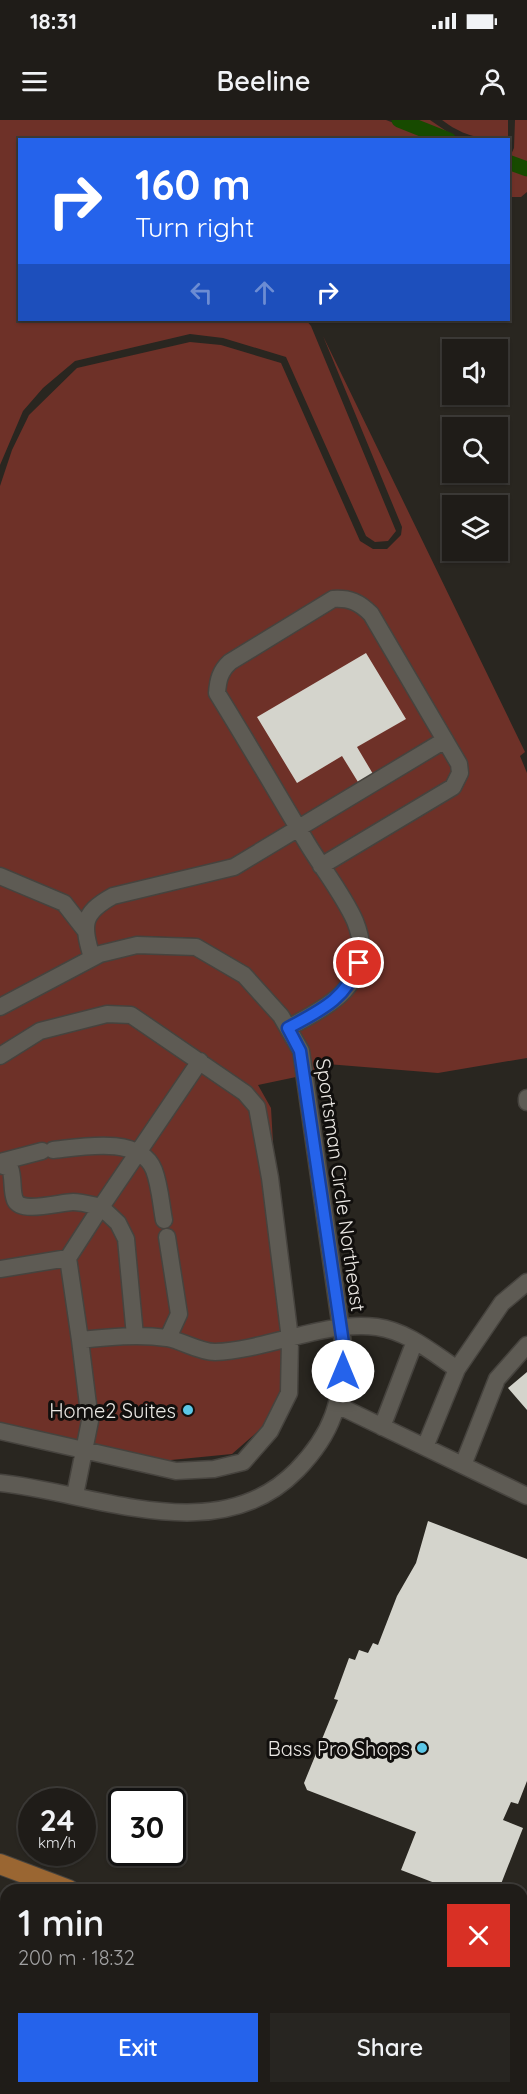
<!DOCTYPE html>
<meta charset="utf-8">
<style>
:root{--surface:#1f1c18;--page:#272521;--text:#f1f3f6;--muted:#a1a1a2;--line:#3c3a37;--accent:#2563eb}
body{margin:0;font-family:Quicksand,sans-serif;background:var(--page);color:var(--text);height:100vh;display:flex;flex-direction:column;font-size:22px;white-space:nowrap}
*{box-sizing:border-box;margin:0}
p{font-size:20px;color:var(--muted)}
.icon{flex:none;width:33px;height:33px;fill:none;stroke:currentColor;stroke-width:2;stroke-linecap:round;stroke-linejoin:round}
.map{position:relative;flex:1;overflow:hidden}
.drawer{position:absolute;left:0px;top:1764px;width:528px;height:210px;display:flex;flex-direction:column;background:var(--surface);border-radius:18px 18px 0 0;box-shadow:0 2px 4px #0004,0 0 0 2px var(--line)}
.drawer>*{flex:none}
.hud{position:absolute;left:18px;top:18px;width:492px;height:183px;border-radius:0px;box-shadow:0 2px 4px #0004,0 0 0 2px var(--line);background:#2563eb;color:#fff;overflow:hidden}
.tools{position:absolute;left:442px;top:219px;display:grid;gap:12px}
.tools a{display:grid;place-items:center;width:66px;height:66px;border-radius:0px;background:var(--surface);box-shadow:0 2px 4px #0004,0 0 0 2px var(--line);font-size:30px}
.speed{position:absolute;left:18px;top:1668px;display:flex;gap:12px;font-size:30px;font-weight:700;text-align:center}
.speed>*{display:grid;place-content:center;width:78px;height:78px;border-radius:50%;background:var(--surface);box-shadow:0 2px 4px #0004,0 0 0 2px var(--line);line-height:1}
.speed small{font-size:15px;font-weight:400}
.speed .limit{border:3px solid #111;border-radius:9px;background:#fff;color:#111}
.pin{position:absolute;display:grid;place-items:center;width:51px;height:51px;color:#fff;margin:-26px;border:3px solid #fff;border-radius:50%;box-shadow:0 2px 6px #0007}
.me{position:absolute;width:66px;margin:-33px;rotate:0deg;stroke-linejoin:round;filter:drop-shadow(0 0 4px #0008)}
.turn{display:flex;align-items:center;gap:21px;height:126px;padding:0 18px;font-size:27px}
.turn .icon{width:78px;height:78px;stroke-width:2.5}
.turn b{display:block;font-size:42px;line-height:51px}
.lanes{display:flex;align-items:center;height:57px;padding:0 18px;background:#0003;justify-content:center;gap:30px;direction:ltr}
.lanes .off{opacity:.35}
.round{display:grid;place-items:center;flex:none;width:63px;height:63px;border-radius:0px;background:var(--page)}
.headline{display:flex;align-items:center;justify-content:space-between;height:102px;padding:0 18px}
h1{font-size:36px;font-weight:600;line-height:45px}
.primary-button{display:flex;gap:12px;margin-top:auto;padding:12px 18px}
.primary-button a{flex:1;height:69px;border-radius:0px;background:var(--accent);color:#fff;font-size:24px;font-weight:600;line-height:69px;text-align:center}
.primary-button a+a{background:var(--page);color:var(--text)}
.status{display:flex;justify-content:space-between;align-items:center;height:42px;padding:0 30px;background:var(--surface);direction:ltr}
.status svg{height:16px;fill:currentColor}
header{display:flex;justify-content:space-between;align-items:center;height:78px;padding:0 18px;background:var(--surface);font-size:27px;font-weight:600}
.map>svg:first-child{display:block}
.green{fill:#6e3128}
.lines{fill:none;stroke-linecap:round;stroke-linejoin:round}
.canal{stroke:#174a00;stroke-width:15}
.building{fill:#d4d4cc}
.minor-casing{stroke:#46433e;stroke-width:19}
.major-casing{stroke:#46433e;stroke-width:22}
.highway-casing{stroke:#46433e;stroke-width:25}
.minor{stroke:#5e5b54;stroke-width:16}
.major{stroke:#9a6632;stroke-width:20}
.highway{stroke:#c26d1c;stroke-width:22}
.route-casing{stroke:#184099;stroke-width:15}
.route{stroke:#2563eb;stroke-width:10}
.poi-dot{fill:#5cc7e7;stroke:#110f0d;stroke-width:2}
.labels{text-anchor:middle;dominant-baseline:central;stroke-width:6;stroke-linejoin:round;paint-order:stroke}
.street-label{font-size:20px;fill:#ebe8e4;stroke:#110f0d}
.poi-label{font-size:20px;fill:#ebe8e4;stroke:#110f0d;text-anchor:end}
</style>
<div class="status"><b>18:31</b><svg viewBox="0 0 49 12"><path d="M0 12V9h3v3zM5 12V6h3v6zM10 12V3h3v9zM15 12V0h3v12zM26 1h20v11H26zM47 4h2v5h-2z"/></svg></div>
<header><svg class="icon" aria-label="menu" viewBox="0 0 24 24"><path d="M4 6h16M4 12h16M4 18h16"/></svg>Beeline<svg class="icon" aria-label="person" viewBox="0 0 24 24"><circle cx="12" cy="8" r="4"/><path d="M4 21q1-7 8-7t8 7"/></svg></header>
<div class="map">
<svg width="527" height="1974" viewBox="0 0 527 1974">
<rect width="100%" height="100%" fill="#292620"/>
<!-- green -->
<path class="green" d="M0,0H386L436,19L20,20V200H306L311,206L396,411L388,421L375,422L366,416L286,237L223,218L190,214L75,241L43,268L23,291L0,345Z
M407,0H430L458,19Z
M442,0H508V19C481,20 463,16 442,0Z
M515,0H527V46L509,39L514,28Z
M509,47L527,54V72L521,77H509Z
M323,216L525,632L520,636L527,653V938L438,953L327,944L312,952L307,926L288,891L248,847L197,818L138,816L97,826L0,878V366L12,330L29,295L77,248L190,222L221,225L281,243L360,421L373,429H387L401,415L402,407Z
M137,834L193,835L239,862L275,901L293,934L296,957L258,965L271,988L288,1285L232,1334L120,1345L0,1319V896L102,842Z"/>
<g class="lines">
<!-- canal -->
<path class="canal" d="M399,0L449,20
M508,42L527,49
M0,1843L6,1845
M323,1968L338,1974"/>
</g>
<!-- building -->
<path class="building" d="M366,533L406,599L357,627L373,654L358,662L342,636L297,663L257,597Z
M527,1252V1290L508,1268Z
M428,1401L527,1439V1661L518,1684L511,1682L503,1700L523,1708L501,1764L492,1770H453L401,1750L416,1712L307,1670L304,1663L338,1580L334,1579L349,1538L355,1540L359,1530L368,1533L373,1523L378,1525L397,1476L416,1443Z
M13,1968H36L34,1974H11Z"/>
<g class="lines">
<defs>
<path id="minor" d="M0,756L64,783L85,810
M92,838C83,806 80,794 113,776L234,747L445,620
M0,887L100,834L137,825L196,827L244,855L281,896L301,931L344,1230C341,1282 334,1312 297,1350C218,1431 96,1373 0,1363
M288,908C320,890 358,874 361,833C362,822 359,811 355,801C343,774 322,748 307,723C277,673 248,623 217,573C218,560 220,551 230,542L333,479C350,478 359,482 371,494L459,644L460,653L453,667L321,746
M0,936L40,911L107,894L131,895L245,973L257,987L270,1058L290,1219L289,1273L270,1311L243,1342L214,1349L176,1351L0,1311
M527,978V982
M53,1030C81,1027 140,1015 154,1050C160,1066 161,1084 164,1100
M0,1042L42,1031
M0,1045L10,1048C14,1058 11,1070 15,1080C21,1094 61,1082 73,1082C82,1082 92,1085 101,1087L68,1138L80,1220C109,1217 138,1214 167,1218C183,1221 199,1232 215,1232C268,1230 325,1200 377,1207C407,1211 433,1233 457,1249L502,1183L527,1162
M167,1117L179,1194L168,1218
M0,1149L68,1138
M135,1216L126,1119L118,1103L101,1087L200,941
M337,1285L527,1376
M382,1307L415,1221
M425,1327L457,1249
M463,1345L497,1259L527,1225
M75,1375L90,1301L80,1220
M42,1974L44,1968"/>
<path id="major" d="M0,1744L69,1770
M0,1789L6,1791
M522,1941L527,1943
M474,1968L490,1974"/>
<path id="highway" d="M522,1923H527"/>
</defs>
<!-- minor casing -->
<use href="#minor" class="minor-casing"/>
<!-- major casing -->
<use href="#major" class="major-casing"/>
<!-- highway casing -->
<use href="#highway" class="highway-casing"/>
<!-- minor -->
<use href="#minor" class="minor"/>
<!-- major -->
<use href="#major" class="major"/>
<!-- highway -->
<use href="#highway" class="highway"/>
</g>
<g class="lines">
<defs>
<path id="route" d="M343,1251L344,1230L300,931L288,908C321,890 345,880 359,843"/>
</defs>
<!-- route casing -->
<use href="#route" class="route-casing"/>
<!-- route -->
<use href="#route" class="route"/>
</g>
<!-- markers -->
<g class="poi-dot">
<circle cx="188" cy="1290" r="6"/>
<circle cx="422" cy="1628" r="6"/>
</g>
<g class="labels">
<!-- street labels -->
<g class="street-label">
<text transform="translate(341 1065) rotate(82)">Sportsman Circle Northeast</text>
</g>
<!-- poi labels -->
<g class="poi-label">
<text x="176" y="1290">Home2 Suites</text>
<text x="410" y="1628">Bass Pro Shops</text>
</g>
</g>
</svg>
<div class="tools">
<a><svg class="icon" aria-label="sound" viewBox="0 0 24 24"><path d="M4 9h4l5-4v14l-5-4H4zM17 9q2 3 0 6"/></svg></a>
<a><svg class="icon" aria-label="search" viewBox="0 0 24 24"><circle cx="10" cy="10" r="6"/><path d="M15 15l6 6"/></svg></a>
<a><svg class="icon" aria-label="layers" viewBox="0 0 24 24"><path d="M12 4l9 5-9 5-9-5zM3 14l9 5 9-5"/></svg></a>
</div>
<div class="speed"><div>24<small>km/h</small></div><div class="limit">30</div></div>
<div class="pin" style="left:359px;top:843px;background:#d93025"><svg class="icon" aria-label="arrive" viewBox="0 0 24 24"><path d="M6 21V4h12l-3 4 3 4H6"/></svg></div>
<svg class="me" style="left:343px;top:1251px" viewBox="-20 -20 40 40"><circle r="19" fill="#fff"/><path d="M0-13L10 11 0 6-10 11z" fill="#2563eb"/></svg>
<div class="hud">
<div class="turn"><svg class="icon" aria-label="right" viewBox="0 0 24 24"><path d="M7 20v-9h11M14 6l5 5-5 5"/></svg><div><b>160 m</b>Turn right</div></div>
<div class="lanes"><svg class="icon off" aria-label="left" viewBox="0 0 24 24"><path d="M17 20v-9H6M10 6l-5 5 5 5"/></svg><svg class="icon off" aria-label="ahead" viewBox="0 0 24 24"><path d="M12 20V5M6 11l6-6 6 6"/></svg><svg class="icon" aria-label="right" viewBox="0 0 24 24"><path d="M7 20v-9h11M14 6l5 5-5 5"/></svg></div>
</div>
<section class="drawer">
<div class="headline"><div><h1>1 min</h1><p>200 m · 18:32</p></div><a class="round" style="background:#d93025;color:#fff"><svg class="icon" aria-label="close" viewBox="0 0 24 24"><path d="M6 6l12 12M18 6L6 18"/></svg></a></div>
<div class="primary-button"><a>Exit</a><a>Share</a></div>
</section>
</div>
